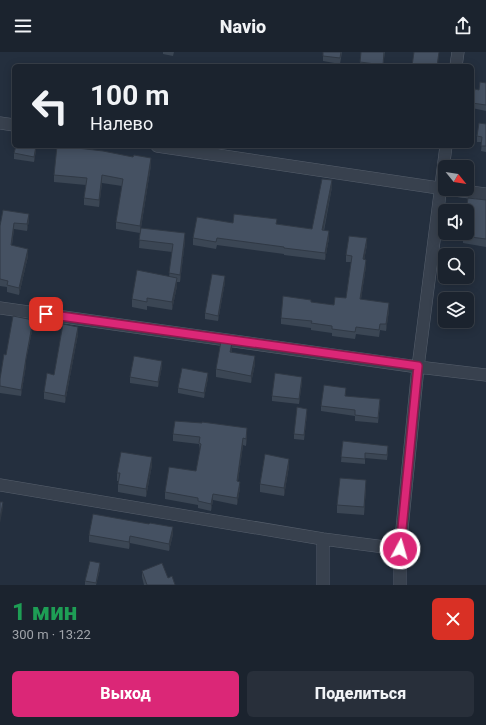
<!DOCTYPE html>
<html lang="ru">
<meta charset="utf-8">
<style>
:root{--surface:#1b232e;--page:#282f3a;--text:#f1f3f6;--muted:#a0a4aa;--line:#39404a;--accent:#db2777}
body{margin:0;font-family:Roboto,sans-serif;background:var(--page);color:var(--text);height:100vh;display:flex;flex-direction:column;font-size:15px;white-space:nowrap}
*{box-sizing:border-box;margin:0}
p{font-size:13px;color:var(--muted)}
.icon{flex:none;width:22px;height:22px;fill:none;stroke:currentColor;stroke-width:2;stroke-linecap:round;stroke-linejoin:round}
.map{position:relative;height:533px;overflow:hidden}
.panel{display:flex;flex-direction:column;background:var(--surface);flex:1}
.panel>*{flex:none}
.banner{position:absolute;left:12px;top:12px;width:462px;height:84px;border-radius:6px;box-shadow:0 2px 10px #0003,0 0 0 1px var(--line);background:#1b232e;color:var(--text);overflow:hidden}
.needle{width:26px;rotate:120deg}
.buttons{position:absolute;left:438px;top:108px;display:grid;gap:8px}
.buttons a{display:grid;place-items:center;width:36px;height:36px;border-radius:6px;background:var(--surface);box-shadow:0 2px 10px #0003,0 0 0 1px var(--line);font-size:20px}
.pin{position:absolute;display:grid;place-items:center;width:34px;height:34px;color:#fff;margin:-17px;border-radius:8px;box-shadow:0 2px 6px #0006}
.me{position:absolute;width:44px;margin:-22px;rotate:6deg;stroke-linejoin:round;filter:drop-shadow(0 0 3px #0008)}
.turn{display:flex;align-items:center;gap:14px;height:84px;padding:0 12px;font-size:18px}
.turn .icon{width:52px;height:52px;stroke-width:2.5}
.turn b{display:block;font-size:28px;line-height:34px}
.round{display:grid;place-items:center;flex:none;width:42px;height:42px;border-radius:6px;background:var(--page)}
.headline{display:flex;align-items:center;justify-content:space-between;height:68px;padding:0 12px}
h1{font-size:24px;font-weight:800;line-height:30px;color:#1e9e55}
.cta{display:flex;gap:8px;margin-top:auto;padding:8px 12px}
.cta a{flex:1;height:46px;border-radius:6px;background:var(--accent);color:#fff;font-size:16px;font-weight:800;line-height:46px;text-align:center}
.cta a+a{background:var(--page);color:var(--text)}
header{display:flex;justify-content:space-between;align-items:center;height:52px;padding:0 12px;background:var(--surface);font-size:18px;font-weight:800}
.map>svg:first-child{display:block}
.lines{fill:none;stroke-linecap:round;stroke-linejoin:round}
.minor-casing{stroke:#565f6c;stroke-width:13}
.minor{stroke:#38414e;stroke-width:12}
.wall{fill:#3b4654}
.shaded-wall{fill:#303945}
.building{fill:#455162;stroke:#303945}
.route-casing{stroke:#8e194d;stroke-width:10}
.route{stroke:#db2777;stroke-width:7}
</style>
<header><svg class="icon" aria-label="menu" viewBox="0 0 24 24"><path d="M4 6h16M4 12h16M4 18h16"/></svg>Navio<svg class="icon" aria-label="share" viewBox="0 0 24 24"><path d="M12 15V3M7 8l5-5 5 5M5 13v7h14v-7"/></svg></header>
<div class="map">
<svg width="486" height="533" viewBox="0 0 486 533">
<rect width="100%" height="100%" fill="#242f3e"/>
<g class="lines">
<defs>
<path id="minor" d="M456,14L458,0
M0,71L14,73
M157,94L445,137
M446,137L486,142
M0,256L418,315L486,323
M0,433L323,487L400,497
M323,487V533
M400,533V497L418,315L446,94"/>
</defs>
<!-- minor casing -->
<use href="#minor" class="minor-casing"/>
<!-- minor -->
<use href="#minor" class="minor"/>
</g>
<!-- wall -->
<path class="wall" d="M163,0H174L173,4L163,2Z
M342,0L340,12L323,9V4Z
M361,0H385L383,14H360Z
M486,31V59L472,56V49L479,38Z
M486,72V100L481,99L482,90H477V84Z
M78,96L151,113L141,176L185,189L180,230H177V234L172,258L147,254V258L132,255V247L169,225L172,200L139,196L140,181L116,177V170L122,134L102,131L99,155L84,153V146L86,133L54,130V123Z
M36,98L34,110L14,107V101Z
M332,135L324,179L329,186L325,208L284,203V202L217,193L216,197L193,193V186L233,171L277,172L312,177Z
M486,148V195L463,191V184Z
M3,158L29,168L27,179L14,177L12,193L28,204L19,243L7,240V235L0,234V174Z
M367,193L364,208L366,214L361,247L389,258L386,279L380,278L379,285L356,282L355,287L332,284V281L311,278V276L281,272V266L311,250L334,253L346,246L351,210H346V203Z
M225,230L218,269L205,267V261Z
M33,274L26,308V313L21,344L0,341V327L6,303Z
M78,282L65,351L44,347V340Z
M232,298V300L255,312L251,331L216,325V317Z
M162,314L158,335L130,331V325Z
M208,326L204,346L178,341V336Z
M302,330L299,352L272,349V344Z
M346,342L345,344L380,352L378,371L355,369V364L321,359V354Z
M307,362L304,388L294,387V382Z
M173,382L247,383L246,394L243,393L238,429L240,436L237,453L213,448L211,459L198,456V453L165,447V440L196,419L200,398L199,392L173,389Z
M343,389L388,399L387,408L365,406V412L341,410Z
M152,413L146,445L118,440V429H117V421Z
M289,414L284,444L260,440V432Z
M366,436L364,463L337,461V453Z
M149,472L173,482L169,499L130,491L129,497L89,490V483Z
M100,517L96,533H85V529Z
M142,519L168,526L175,533H144L142,525Z"/>
<!-- shaded-wall -->
<path class="shaded-wall" d="M439,0L438,14H437Z
M36,94V98L34,110V105Z
M151,106V113L140,181V174Z
M102,123V131L99,155V148Z
M332,128V135L322,185V178Z
M29,162V168L27,179V172Z
M14,171V177L11,199V193Z
M329,179V186L325,208V201Z
M185,181V189L180,230V223Z
M367,186V193L363,214V207Z
M28,197V204L19,243V236Z
M366,208V214L360,254V247Z
M225,224V230L218,269V264Z
M177,226V234L172,258V250Z
M389,251V258L386,279V272Z
M33,268V274L26,308V313L21,344V338L26,306Z
M78,275V282L65,351V344Z
M232,291V298L230,308V300Z
M255,304V312L251,331V324Z
M162,309V314L158,335V330Z
M208,321V326L204,346V341Z
M302,325V330L299,352V347Z
M307,357V362L304,388V383Z
M247,376V383L246,394V387Z
M243,386V393L237,436V429Z
M152,405V413L146,445V437Z
M289,407V414L284,444V436Z
M366,428V436L364,463V455Z
M240,430V436L237,453V446Z
M213,442V448L211,459V452Z
M3,450V456L0,471V466Z
M173,475V482L169,499V492Z
M130,484V491L129,497V490Z
M100,511V517L96,533Z"/>
<!-- building -->
<path class="building" d="M323,0H341L340,6L323,4Z
M361,0H384L383,13L360,10Z
M414,0H439L437,14H412Z
M45,12L56,14H44Z
M480,30L486,31V53L472,51L475,37L479,38Z
M479,71L486,72V94H481L482,85L477,84Z
M16,94H36L34,105L14,101Z
M57,94H78L77,96L103,99L133,105L134,103L151,106L140,174L116,170L123,127L102,123L99,148L84,146L87,126L54,123Z
M322,127L332,128L322,178L329,179L325,201L284,196V195L217,186L216,190L193,186L197,165L233,171L234,162L277,167L276,172L312,177Z
M468,146L486,148V187L463,184V181H467V159H466Z
M3,158L29,162L27,172L14,171L11,193L28,197L19,236L7,233L8,229L0,227V174Z
M141,176L185,181L180,223L169,221L173,192L139,188Z
M349,184L367,186L363,207L366,208L360,247L389,251L386,272H380L379,278L356,275L355,280L332,277V274L311,271L312,269L281,266L283,244L311,248V250L334,253L335,245L346,246L352,204L346,203Z
M137,218L177,226L172,250L147,246V250L132,247Z
M212,222L225,224L218,264L205,261Z
M13,264L33,268L26,306L21,338L0,334V327L4,302L6,303Z
M63,272L78,275L65,344L44,340L47,321L54,323Z
M221,289L232,291L230,300L255,304L251,324L216,317Z
M134,304L162,309L158,330L130,325Z
M182,316L208,321L204,341L178,336Z
M275,321L302,325L299,347L272,344Z
M324,333L346,336L345,344L380,347L378,366L355,363V358L321,354Z
M297,355L307,357L304,383L294,382Z
M175,369L202,371V370L247,376L246,387L243,386L237,429L240,430L237,446L213,442L211,452L198,449V446L165,440L169,415L196,419L201,392L199,391L200,385L173,382Z
M343,389L388,394L387,403L365,401V407L341,405Z
M121,400L152,405L146,437L118,432L120,421H117Z
M265,402L289,407L284,436L260,432Z
M340,426L366,428L364,455L337,453Z
M0,450H3L0,466Z
M93,462L149,472L150,471L173,475L169,492L130,484L129,490L89,483Z
M90,509L100,511L96,531L85,529Z
M162,511L168,526L172,524L175,533H147L142,519Z"/>
<g class="lines">
<defs>
<path id="route" d="M46,262L418,314L400,497"/>
</defs>
<!-- route casing -->
<use href="#route" class="route-casing"/>
<!-- route -->
<use href="#route" class="route"/>
</g>
</svg>
<div class="buttons">
<a><svg class="needle" viewBox="-14 -14 28 28"><path d="M0-13l5 13h-10z" fill="#e53935"/><path d="M0 13l5-13h-10z" fill="#a0a4aa"/></svg></a>
<a><svg class="icon" aria-label="sound" viewBox="0 0 24 24"><path d="M4 9h4l5-4v14l-5-4H4zM17 9q2 3 0 6"/></svg></a>
<a><svg class="icon" aria-label="search" viewBox="0 0 24 24"><circle cx="10" cy="10" r="6"/><path d="M15 15l6 6"/></svg></a>
<a><svg class="icon" aria-label="layers" viewBox="0 0 24 24"><path d="M12 4l9 5-9 5-9-5zM3 14l9 5 9-5"/></svg></a>
</div>
<div class="pin" style="left:46px;top:262px;background:#d93025"><svg class="icon" aria-label="arrive" viewBox="0 0 24 24"><path d="M6 21V4h12l-3 4 3 4H6"/></svg></div>
<svg class="me" style="left:400px;top:497px" viewBox="-20 -20 40 40"><circle r="17" fill="#db2777" stroke="#fff" stroke-width="3"/><path d="M0-11L8 9 0 5-8 9z" fill="#fff"/></svg>
<div class="banner">
<div class="turn"><svg class="icon" aria-label="left" viewBox="0 0 24 24"><path d="M17 20v-9H6M10 6l-5 5 5 5"/></svg><div><b>100 m</b>Налево</div></div>
</div>
</div>
<section class="panel">
<div class="headline"><div><h1>1 мин</h1><p>300 m · 13:22</p></div><a class="round" style="background:#d93025;color:#fff"><svg class="icon" aria-label="close" viewBox="0 0 24 24"><path d="M6 6l12 12M18 6L6 18"/></svg></a></div>
<div class="cta"><a>Выход</a><a>Поделиться</a></div>
</section>
